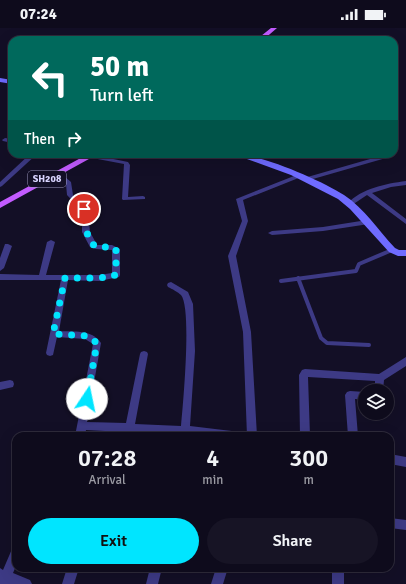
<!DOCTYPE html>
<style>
:root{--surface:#0e0b1c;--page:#171425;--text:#f1f3f6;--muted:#9b9ba3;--line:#2e2b3b;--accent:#00e5ff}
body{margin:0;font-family:Signika,sans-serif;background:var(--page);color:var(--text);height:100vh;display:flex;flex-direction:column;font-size:15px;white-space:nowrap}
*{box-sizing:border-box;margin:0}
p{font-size:13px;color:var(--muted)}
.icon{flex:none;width:22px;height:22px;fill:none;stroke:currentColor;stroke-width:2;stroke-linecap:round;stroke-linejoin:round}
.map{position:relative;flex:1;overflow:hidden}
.sheet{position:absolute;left:12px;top:404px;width:382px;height:140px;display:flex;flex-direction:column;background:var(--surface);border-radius:12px;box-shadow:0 4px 16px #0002,0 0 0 1px var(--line)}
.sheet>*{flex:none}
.top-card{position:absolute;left:8px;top:8px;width:390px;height:122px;border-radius:12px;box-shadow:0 4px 16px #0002,0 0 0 1px var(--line);background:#00695c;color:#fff;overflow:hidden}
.tools{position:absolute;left:358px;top:356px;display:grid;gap:8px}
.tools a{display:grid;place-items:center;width:36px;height:36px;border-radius:50%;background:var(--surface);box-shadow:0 4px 16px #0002,0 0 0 1px var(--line);font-size:20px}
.pin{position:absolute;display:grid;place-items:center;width:34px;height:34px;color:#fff;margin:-17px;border:2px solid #fff;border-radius:50%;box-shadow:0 1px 4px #0007}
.me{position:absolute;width:44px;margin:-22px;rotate:11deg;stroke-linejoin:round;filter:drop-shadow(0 0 3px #0008)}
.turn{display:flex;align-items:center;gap:14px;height:84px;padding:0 16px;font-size:18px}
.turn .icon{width:52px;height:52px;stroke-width:2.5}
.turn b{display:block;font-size:28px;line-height:34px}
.then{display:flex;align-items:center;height:38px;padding:0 16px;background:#0003;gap:8px;font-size:15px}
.eta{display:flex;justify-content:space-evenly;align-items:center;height:68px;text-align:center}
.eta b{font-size:24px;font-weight:600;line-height:28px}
.button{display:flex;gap:8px;margin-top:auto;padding:8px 16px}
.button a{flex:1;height:46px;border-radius:24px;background:var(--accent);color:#111;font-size:16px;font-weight:600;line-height:46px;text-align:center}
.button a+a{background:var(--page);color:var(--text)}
.status{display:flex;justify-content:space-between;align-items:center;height:28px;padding:0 20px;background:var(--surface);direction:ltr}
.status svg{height:11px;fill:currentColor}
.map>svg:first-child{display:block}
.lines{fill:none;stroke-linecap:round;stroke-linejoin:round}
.lane{stroke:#3d3a85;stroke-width:4}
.street{fill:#3d3a85;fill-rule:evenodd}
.secondary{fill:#6f6bff;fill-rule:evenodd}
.primary{fill:#c25bff;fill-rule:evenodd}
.route{stroke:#00e5ff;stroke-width:7;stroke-dasharray:0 12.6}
.labels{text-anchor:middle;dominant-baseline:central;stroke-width:3;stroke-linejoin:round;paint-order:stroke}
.shield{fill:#130f26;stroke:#9e99be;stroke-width:1}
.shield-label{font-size:10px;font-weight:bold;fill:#d9d4ff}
</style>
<div class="status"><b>07:24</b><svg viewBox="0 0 49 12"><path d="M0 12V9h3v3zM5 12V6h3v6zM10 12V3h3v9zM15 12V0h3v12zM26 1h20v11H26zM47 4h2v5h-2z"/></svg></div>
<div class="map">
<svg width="406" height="556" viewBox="0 0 406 556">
<rect width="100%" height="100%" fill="#130f26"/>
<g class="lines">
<!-- lane -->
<path class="lane" d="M298,250L321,310L327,315L369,317
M281,253L356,243L359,236L392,222"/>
<!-- street -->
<path class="street" d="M5,110L12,111V115L3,113L2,112Z
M30,126H37L2,158L0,159V154Z
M89,126L128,134L130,137L128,169L143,168L145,169V171L123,172L122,171L124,136L87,129V127Z
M384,127L386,128V130L306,153L303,151L304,150Z
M58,143L71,154L73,167L88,183L90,204L96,215L97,217H112L120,221V247L119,249L99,253L68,252L59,303C73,304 92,301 101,315L87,394L126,395L140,326L141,324L144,323L147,324L148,326L135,396L181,398C183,377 192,280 181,267C178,264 172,261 168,259L167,257L168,255L171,254L188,264L193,276L195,323L190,398L240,404L243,405L245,408H202L190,407V408H180V406L134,404L133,408H123L124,404L86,402L85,408H75L93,316L85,311L57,309L53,327L50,328L47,327L46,325L61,252H0V246L39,247L47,214L51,212L55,214L46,247H99L112,245V222L96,221L90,219L82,204V183L67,167L66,156L55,145Z
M299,146L301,147V149L243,172L248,193L236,228L251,304L257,408H247L243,304L228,228L242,193L236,171Z
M406,153V157L391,159L372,165L406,191V196L367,167L352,177L350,178L347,176C362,160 385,156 406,153Z
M367,192H369L370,194L369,196L323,203L272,207L268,205L272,203L323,199Z
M5,216H8L12,218L4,240L0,243V230Z
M406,329V338L384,352L383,363H372L375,359V353L308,349L310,408H300L299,347L302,342L305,341L379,346Z
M10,352L13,353L14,356L13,359L0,362V354Z
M350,363L365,364V372L355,371L358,408H348L345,367L347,364Z
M390,426L406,429V439L390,436Z
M390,490L406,492V502L390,500Z
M16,519V538L13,545L30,552L32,556H0V540L3,542L12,521Z
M67,540H79L74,556H62Z
M150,540H162L158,556H146Z
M216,540H228L223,556H211Z
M332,540H344V556H332Z"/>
<!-- secondary -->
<path class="secondary" d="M0,50L12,52V56L0,54Z
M233,126C261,126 320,152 344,167C364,180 379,203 395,220L399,222H406V228H398L389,224L350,181L338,171L291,147Z"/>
<!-- primary -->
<path class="primary" d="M271,0H277L263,12H256Z
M88,126H98L0,180V174Z"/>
</g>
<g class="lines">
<!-- route -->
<path class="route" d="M84,181C89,195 82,207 96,219H112L116,221V245L114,248L99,250H65L53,306L87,308L97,315L87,371"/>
</g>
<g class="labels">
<!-- shield labels -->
<rect class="shield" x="28" y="143" width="38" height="16" rx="3"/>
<g class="shield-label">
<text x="47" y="151">SH208</text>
</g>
</g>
</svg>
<div class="tools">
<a><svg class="icon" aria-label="layers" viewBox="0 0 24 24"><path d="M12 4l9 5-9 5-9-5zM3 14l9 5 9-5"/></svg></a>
</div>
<div class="pin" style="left:84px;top:181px;background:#d93025"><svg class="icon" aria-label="arrive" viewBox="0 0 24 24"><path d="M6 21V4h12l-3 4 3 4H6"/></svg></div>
<svg class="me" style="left:87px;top:371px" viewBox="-20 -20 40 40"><circle r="19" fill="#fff"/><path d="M0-13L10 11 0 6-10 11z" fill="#00e5ff"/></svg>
<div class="top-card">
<div class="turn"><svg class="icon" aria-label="left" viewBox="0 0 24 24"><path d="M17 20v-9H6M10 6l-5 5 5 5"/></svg><div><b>50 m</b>Turn left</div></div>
<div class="then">Then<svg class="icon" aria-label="right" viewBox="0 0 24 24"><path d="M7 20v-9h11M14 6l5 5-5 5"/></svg></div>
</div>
<section class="sheet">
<div class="eta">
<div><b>07:28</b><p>Arrival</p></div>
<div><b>4</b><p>min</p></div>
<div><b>300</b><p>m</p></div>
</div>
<div class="button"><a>Exit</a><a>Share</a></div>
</section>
</div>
